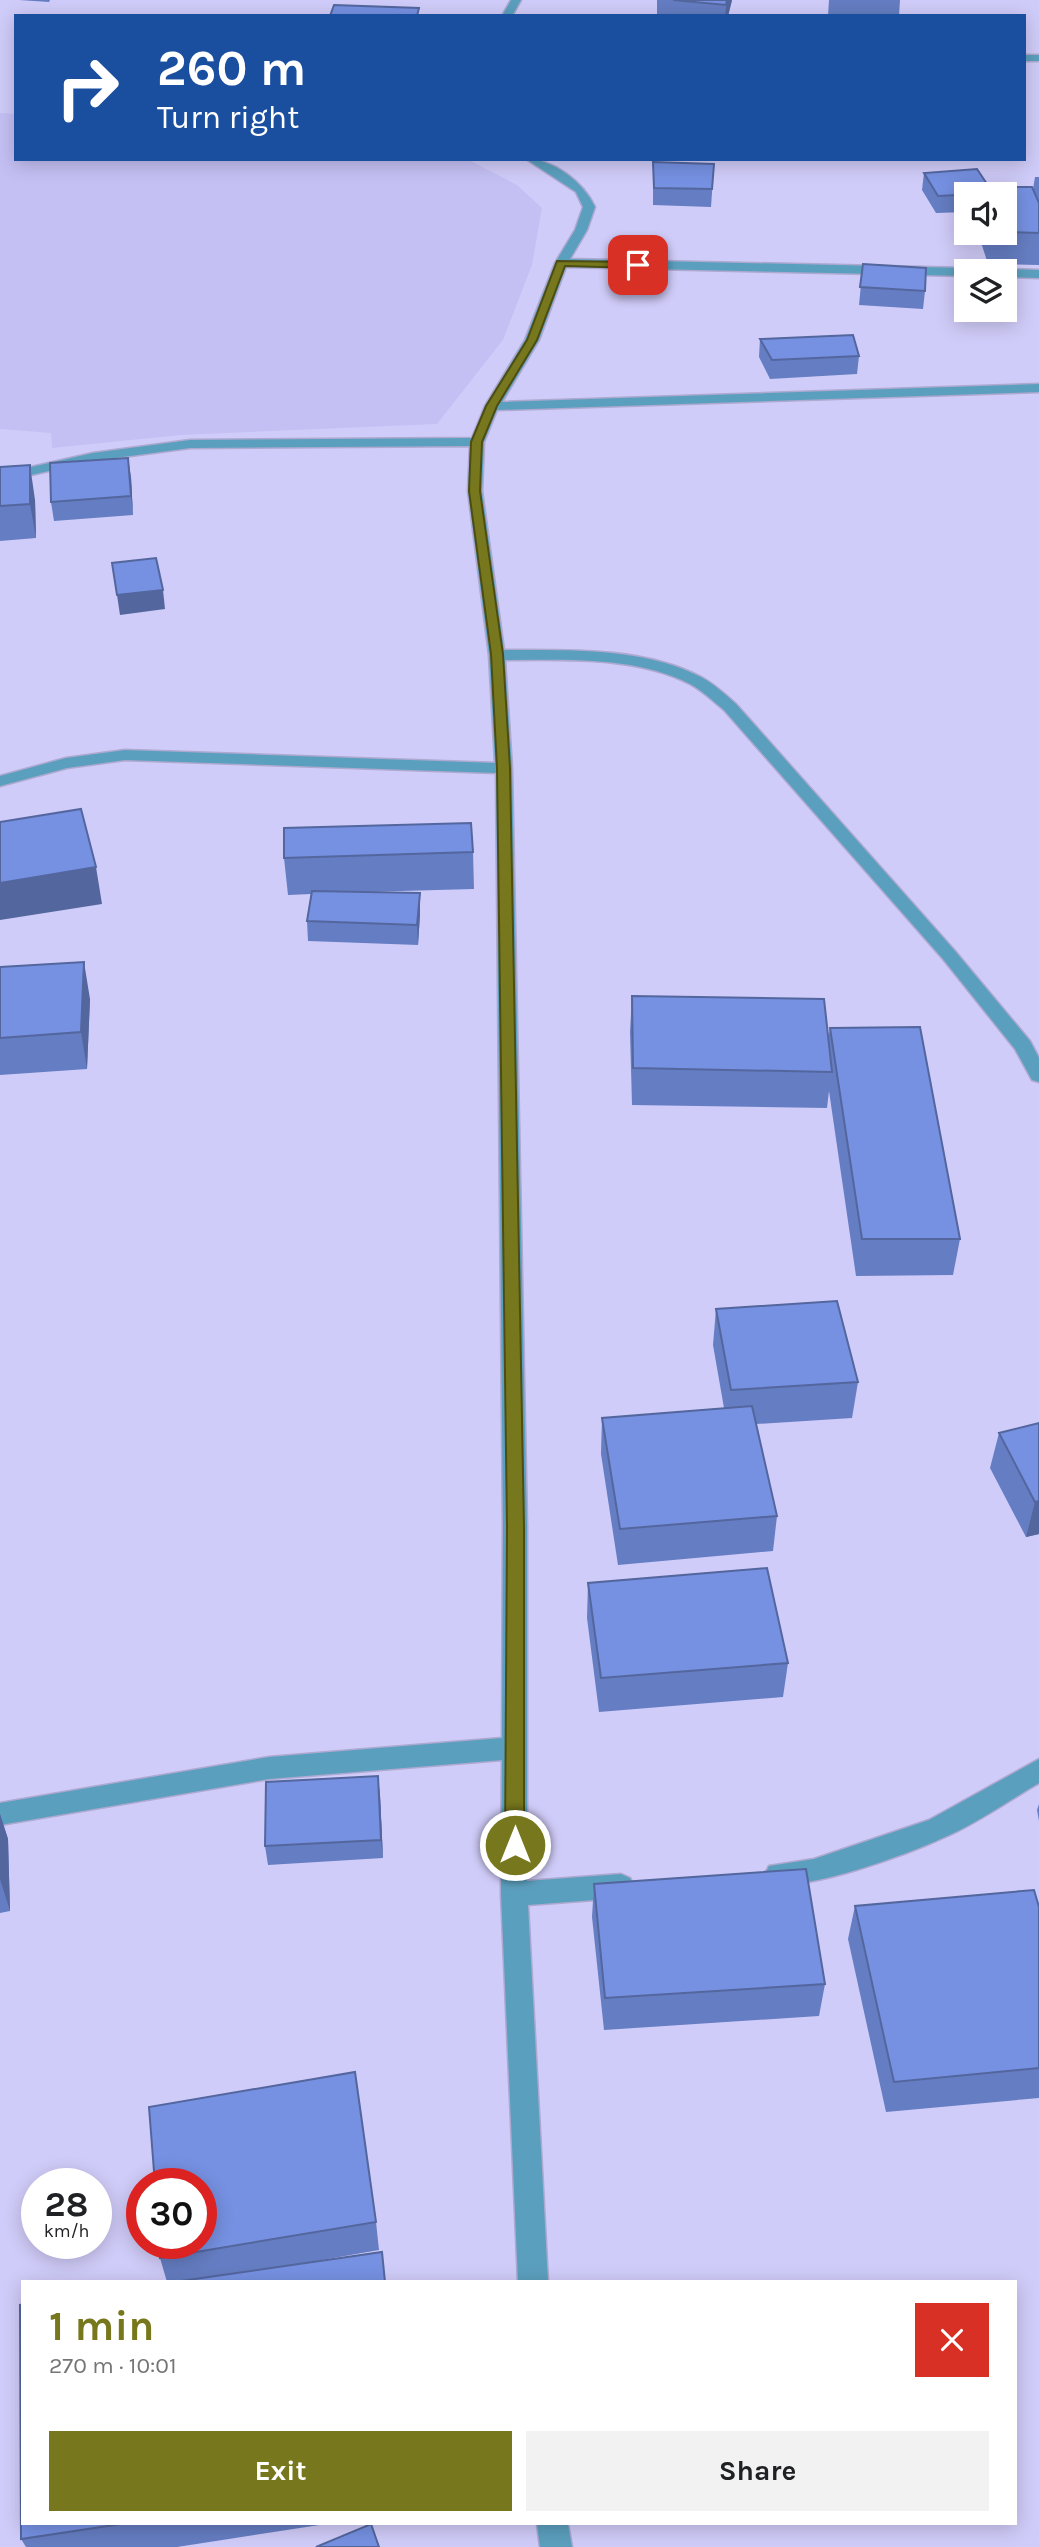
<!DOCTYPE html>
<meta charset="utf-8">
<style>
:root{--surface:#fff;--page:#f2f2f2;--text:#202124;--muted:#757577;--accent:#77771d}
body{margin:0;font-family:Karla,sans-serif;background:var(--page);color:var(--text);height:100vh;display:flex;flex-direction:column;font-size:26px;white-space:nowrap}
*{box-sizing:border-box;margin:0}
p{font-size:23px;color:var(--muted)}
.icon{flex:none;width:38px;height:38px;fill:none;stroke:currentColor;stroke-width:2;stroke-linecap:round;stroke-linejoin:round}
.map{position:relative;flex:1;overflow:hidden}
.drawer{position:absolute;left:21px;top:2280px;width:996px;height:245px;display:flex;flex-direction:column;background:var(--surface);border-radius:0px;box-shadow:0 4px 18px #0003}
.drawer>*{flex:none}
.hud{position:absolute;left:14px;top:14px;width:1012px;height:147px;border-radius:0px;box-shadow:0 4px 18px #0003;background:#1a4fa0;color:#fff;overflow:hidden}
.controls{position:absolute;left:954px;top:182px;display:grid;gap:14px}
.controls a{display:grid;place-items:center;width:63px;height:63px;border-radius:0px;background:var(--surface);box-shadow:0 4px 18px #0003;font-size:35px}
.speed{position:absolute;left:21px;top:2168px;display:flex;gap:14px;font-size:35px;font-weight:700;text-align:center}
.speed>*{display:grid;place-content:center;width:91px;height:91px;border-radius:50%;background:var(--surface);box-shadow:0 4px 18px #0003;line-height:1}
.speed small{font-size:18px;font-weight:400}
.speed .limit{border:10px solid #d22;background:#fff;color:#111}
.pin{position:absolute;display:grid;place-items:center;width:60px;height:60px;color:#fff;margin:-30px;border-radius:14px;box-shadow:0 4px 10px #0006}
.me{position:absolute;width:77px;margin:-38px;rotate:0deg;stroke-linejoin:round;filter:drop-shadow(0 0 5px #0008)}
.turn{display:flex;align-items:center;gap:24px;height:147px;padding:0 28px;font-size:32px}
.turn .icon{width:91px;height:91px;stroke-width:2.5}
.turn b{display:block;font-size:49px;line-height:60px}
.round{display:grid;place-items:center;flex:none;width:74px;height:74px;border-radius:0px;background:var(--page)}
.summary{display:flex;align-items:center;justify-content:space-between;height:119px;padding:0 28px}
h1{font-size:42px;font-weight:700;line-height:52px;color:var(--accent)}
.cta{display:flex;gap:14px;margin-top:auto;padding:14px 28px}
.cta a{flex:1;height:80px;border-radius:0px;background:var(--accent);color:#fff;font-size:28px;font-weight:700;line-height:80px;text-align:center}
.cta a+a{background:var(--page);color:var(--text)}
.map>svg:first-child{display:block}
.built{fill:#c5c0f4}
.lines{fill:none;stroke-linecap:round;stroke-linejoin:round}
.minor-casing{stroke:#ada9d1;stroke-width:3}
.minor{fill:#5b9fbe;fill-rule:evenodd}
.wall{fill:#657dc2}
.shaded-wall{fill:#53669e}
.building{fill:#7691e2;stroke:#53669e;stroke-width:2}
.route{fill:#77771d;stroke:#4d4d13;stroke-width:2}
</style>
<div class="map">
<svg width="1039" height="2547" viewBox="0 0 1039 2547">
<rect width="100%" height="100%" fill="#d0ccf9"/>
<!-- built -->
<path class="built" d="M0,113L16,114V159H467L517,185L542,208L532,265L503,340L437,424L181,435L52,448L51,433L0,429Z"/>
<g class="lines">
<defs>
<path id="minor" d="M511,0H521L512,16H502Z
M1024,55H1039V61H1024Z
M526,159C554,159 584,183 595,207L587,230L570,259L966,268L972,271H966V276L566,267L539,340L502,402L1039,384V392L497,410L484,442L482,491L504,650C568,650 643,647 701,677C714,684 725,694 736,704L955,951L1030,1041L1039,1058V1082L1032,1080L1015,1049L943,959L724,710C713,701 703,691 690,684C636,656 565,660 505,660L512,768L527,1527V1881L621,1874L630,1878L634,1886L630,1894L621,1898L528,1905L548,2282H518L501,1894L502,1760L269,1779L0,1825V1803L269,1757L502,1738L503,1527L496,773L125,760L67,768L0,786V776L66,758L125,750L495,763L489,655L468,491L470,446L190,448L93,461L0,482V474L93,453L190,440L472,438L485,406L525,340L555,263L575,230L583,207L576,192Z
M1004,269L1039,270V278L1004,277V271H999Z
M1039,1759V1783C1008,1801 977,1823 945,1837C911,1853 801,1894 769,1882L765,1874L769,1866L814,1859L929,1820Z
M537,2524H568L572,2547H540Z"/>
</defs>
<!-- minor casing -->
<use href="#minor" class="minor-casing"/>
<!-- minor -->
<use href="#minor" class="minor"/>
</g>
<!-- wall -->
<path class="wall" d="M19,0H50L49,2Z
M657,0H732L728,16H657Z
M829,0H900L899,16H828Z
M653,162L714,164L711,207L653,205Z
M924,173L989,187L1033,189L1035,177H1039V265L988,264L978,233H1004V194H966V212L936,213L922,190Z
M863,264L925,291L923,309L859,305Z
M760,339L859,356L857,374L770,379L759,357Z
M0,467L35,500L36,538L0,541Z
M131,477L133,515L54,521L51,502Z
M473,852L474,889L364,892L420,893V914L418,945L308,941L307,921L311,894L288,895L284,858Z
M0,967L90,999L87,1069L0,1075Z
M632,996L828,1040L830,1028L960,1239L953,1275L856,1276L829,1091L827,1108L632,1105L630,1032Z
M716,1309L858,1382L852,1418L756,1424L777,1516L773,1551L618,1565L601,1454L602,1418L724,1408L713,1345Z
M1039,1423V1534L1026,1537L990,1468L999,1433Z
M588,1583L788,1663L783,1697L599,1712L587,1618Z
M380,1795L383,1858L268,1865L265,1846Z
M1039,1804V1821L1037,1810Z
M0,1814L8,1839L10,1911L0,1913Z
M594,1884L825,1984L819,2016L604,2030L592,1917Z
M855,1906L1039,1907V2098L886,2112L848,1939Z
M376,2222L379,2250L305,2263L385,2282H167L160,2258Z
M23,2524H326L177,2547H26L21,2539Z"/>
<!-- shaded-wall -->
<path class="shaded-wall" d="M727,0H732L728,16H725Z
M128,458L131,477L133,515L131,496Z
M30,465L35,500L36,538L30,504Z
M163,590L165,609L120,615L117,595Z
M96,867L102,904L0,920V883Z
M420,893V914L418,945L417,925Z
M84,962L90,999L87,1069L81,1032Z
M1039,1501V1534L1026,1537L1035,1502Z
M378,1776L380,1795L383,1858L381,1840Z
M0,1814L8,1839L10,1911L0,1879Z"/>
<!-- building -->
<path class="building" d="M673,0H727L726,5Z
M334,5L419,8L417,16H330Z
M653,162L714,164L712,189L654,188Z
M977,169L989,187H978L977,194L938,196L924,173Z
M978,187H1032L1039,203V233L1004,232V194H980Z
M863,264L926,268L925,291L860,287Z
M853,335L859,356L772,360L760,339Z
M128,458L131,496L51,502L50,463Z
M30,465V504L0,506V467Z
M156,558L163,590L117,595L112,563Z
M81,809L96,867L0,883V822Z
M471,823L473,852L284,858V828Z
M312,891L420,893L417,925L307,921Z
M84,962L81,1032L0,1038V967Z
M632,996L824,999L832,1072L633,1068Z
M920,1027L960,1239H862L830,1028Z
M837,1301L858,1382L731,1390L716,1309Z
M752,1406L777,1516L620,1529L602,1418Z
M1039,1423V1501L1035,1502L999,1433Z
M767,1568L788,1663L601,1678L588,1583Z
M378,1776L381,1840L265,1846L266,1782Z
M806,1869L825,1984L605,1998L594,1884Z
M1034,1890L1039,1907V2068L894,2082L855,1906Z
M355,2072L376,2222L160,2258L159,2244H201V2184H155L149,2107Z
M382,2252L385,2282H174Z
M23,2304V2524H121L21,2539L20,2305Z
M371,2524L379,2547H316Z"/>
<!-- route -->
<path class="route" d="M557,261L638,262L643,265L638,268L565,266L537,340L497,406L482,442L480,491L503,654L510,768L524,1527V1845L522,1851L515,1854L508,1851L505,1845L507,1527L497,768L491,654L469,491L471,442L486,406L527,340Z"/>
</svg>
<div class="controls">
<a><svg class="icon" aria-label="sound" viewBox="0 0 24 24"><path d="M4 9h4l5-4v14l-5-4H4zM17 9q2 3 0 6"/></svg></a>
<a><svg class="icon" aria-label="layers" viewBox="0 0 24 24"><path d="M12 4l9 5-9 5-9-5zM3 14l9 5 9-5"/></svg></a>
</div>
<div class="speed"><div>28<small>km/h</small></div><div class="limit">30</div></div>
<div class="pin" style="left:638px;top:265px;background:#d93025"><svg class="icon" aria-label="arrive" viewBox="0 0 24 24"><path d="M6 21V4h12l-3 4 3 4H6"/></svg></div>
<svg class="me" style="left:515px;top:1845px" viewBox="-20 -20 40 40"><circle r="17" fill="#77771d" stroke="#fff" stroke-width="3"/><path d="M0-11L8 9 0 5-8 9z" fill="#fff"/></svg>
<div class="hud">
<div class="turn"><svg class="icon" aria-label="right" viewBox="0 0 24 24"><path d="M7 20v-9h11M14 6l5 5-5 5"/></svg><div><b>260 m</b>Turn right</div></div>
</div>
<section class="drawer">
<div class="summary"><div><h1>1 min</h1><p>270 m · 10:01</p></div><a class="round" style="background:#d93025;color:#fff"><svg class="icon" aria-label="close" viewBox="0 0 24 24"><path d="M6 6l12 12M18 6L6 18"/></svg></a></div>
<div class="cta"><a>Exit</a><a>Share</a></div>
</section>
</div>
